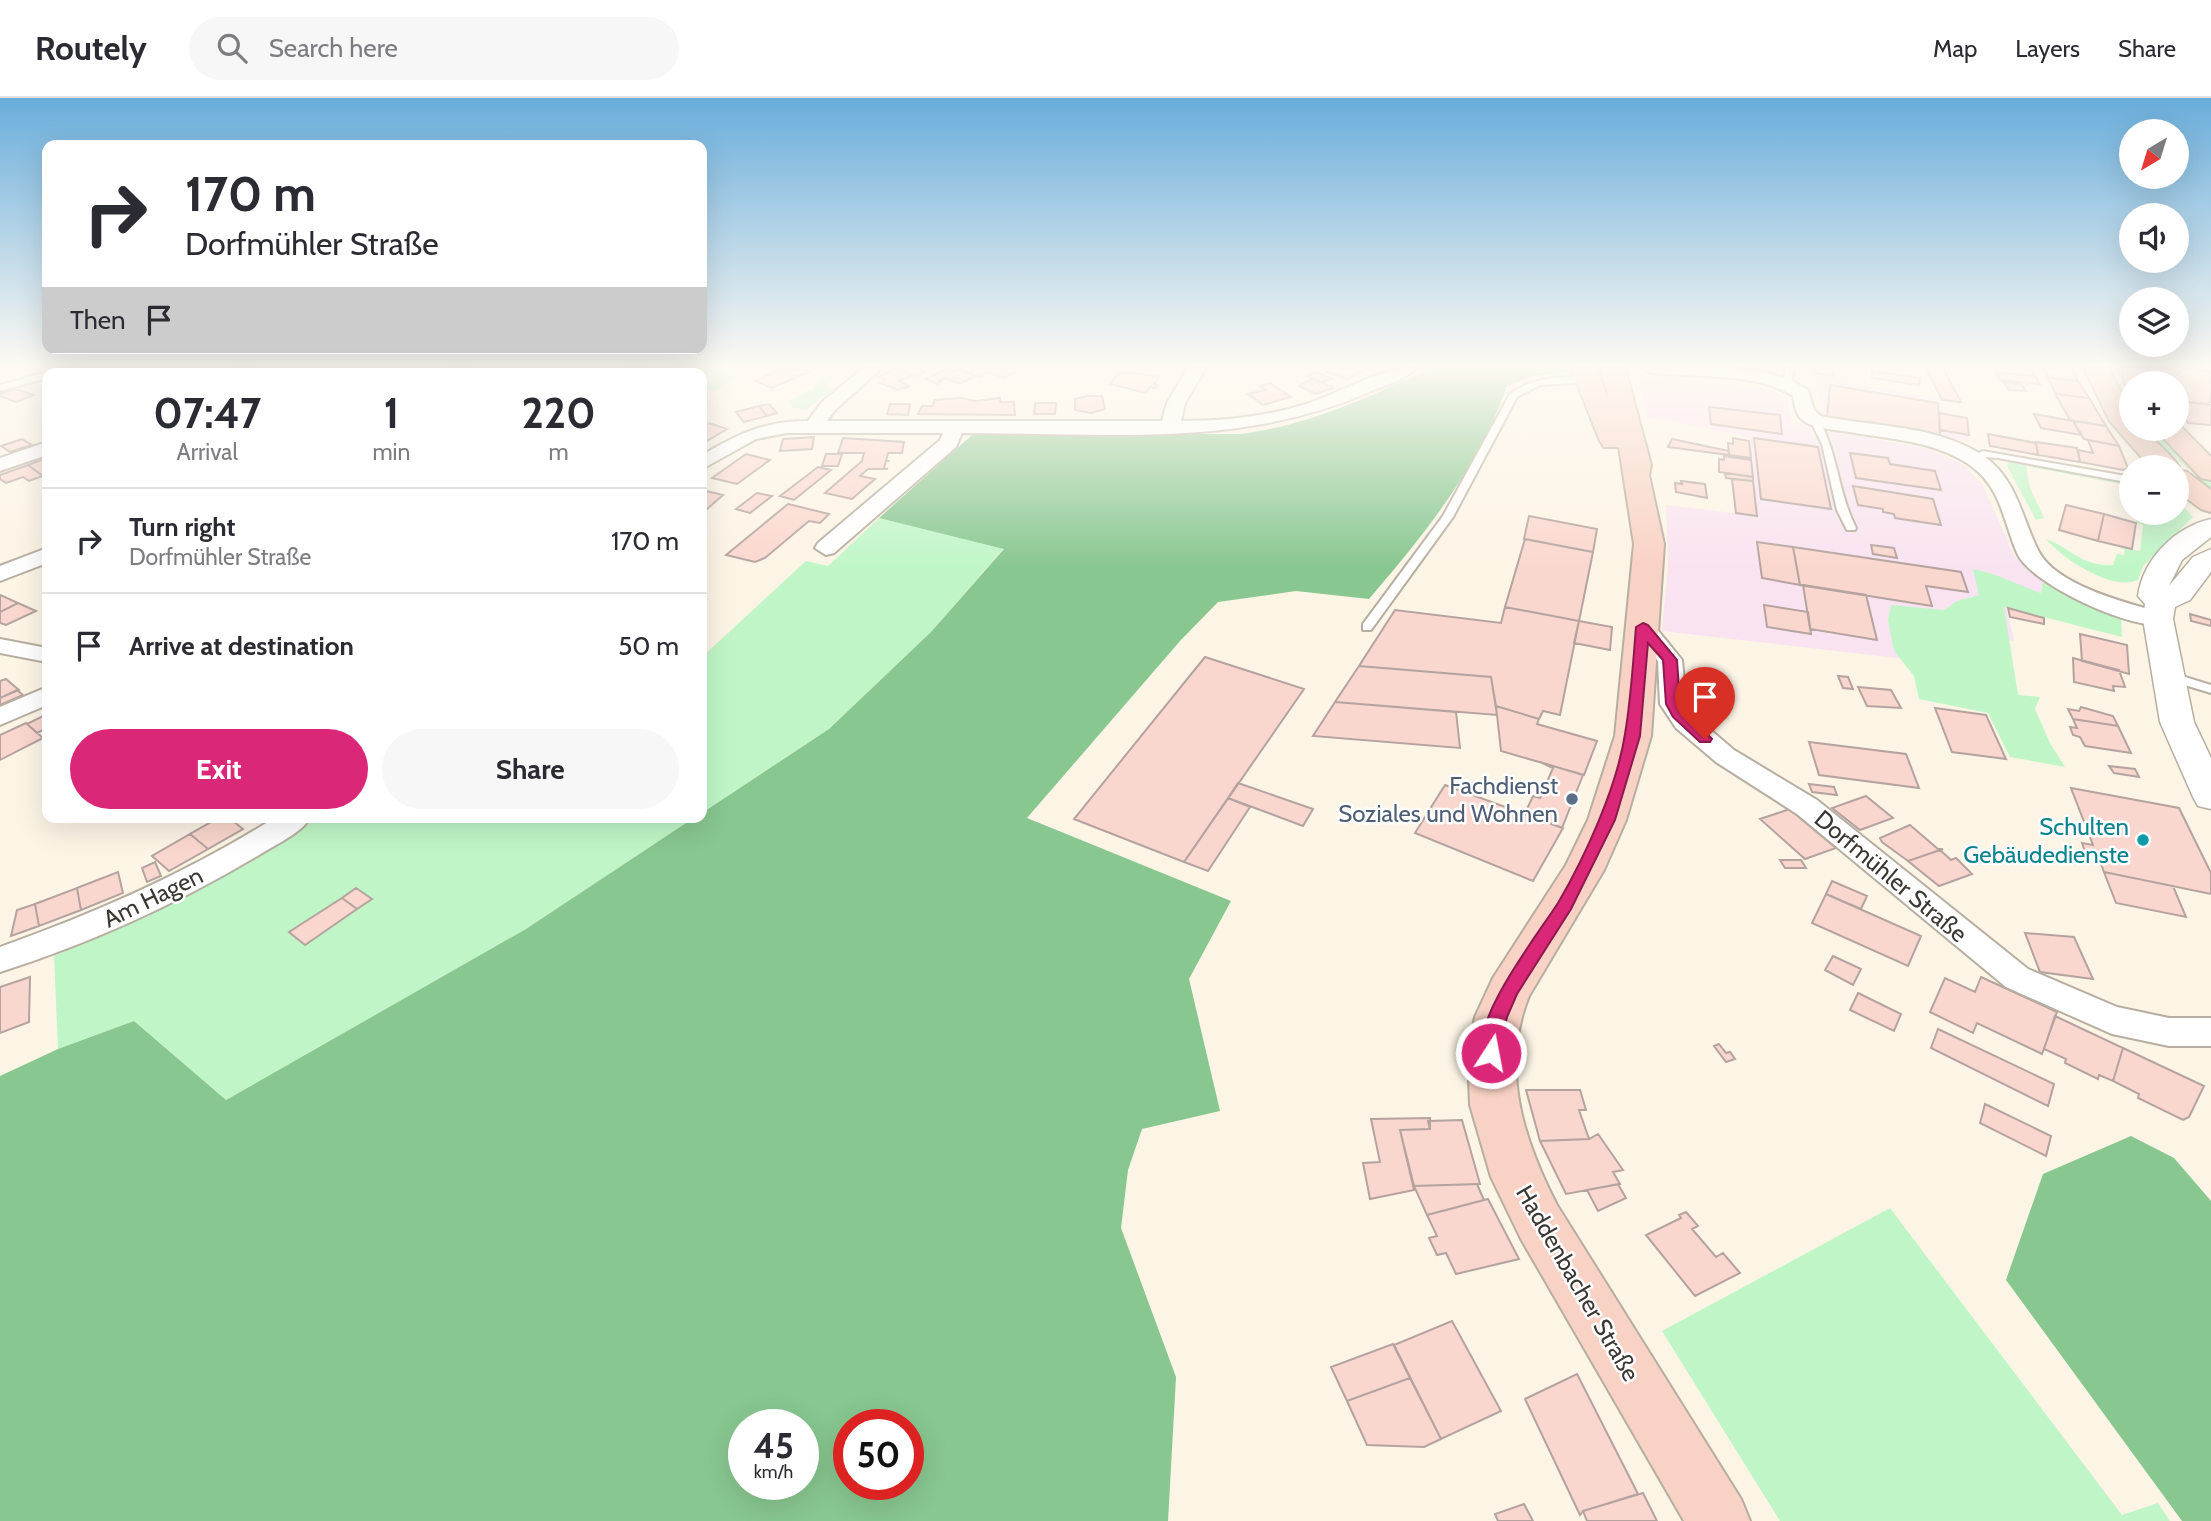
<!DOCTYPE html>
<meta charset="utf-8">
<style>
:root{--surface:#fff;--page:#f7f7f7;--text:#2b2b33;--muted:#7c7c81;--line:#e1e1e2;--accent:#db2777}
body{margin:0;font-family:Cabin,sans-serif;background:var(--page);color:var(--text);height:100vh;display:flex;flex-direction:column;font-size:26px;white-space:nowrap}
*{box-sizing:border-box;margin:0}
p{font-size:23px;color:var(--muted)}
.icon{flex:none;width:38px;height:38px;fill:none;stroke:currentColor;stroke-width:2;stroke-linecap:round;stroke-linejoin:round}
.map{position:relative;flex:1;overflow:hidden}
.panel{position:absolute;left:42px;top:270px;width:665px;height:455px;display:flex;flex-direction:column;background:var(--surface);border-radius:14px;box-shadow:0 7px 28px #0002}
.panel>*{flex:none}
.banner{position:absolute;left:42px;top:42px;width:665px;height:214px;border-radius:14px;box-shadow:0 7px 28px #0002;background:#fff;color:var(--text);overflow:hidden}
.needle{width:46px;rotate:218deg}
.buttons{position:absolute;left:2119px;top:21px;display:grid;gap:14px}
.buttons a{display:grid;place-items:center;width:70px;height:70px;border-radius:50%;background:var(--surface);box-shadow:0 7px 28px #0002;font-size:35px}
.speed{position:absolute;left:728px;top:1311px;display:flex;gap:14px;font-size:35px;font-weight:700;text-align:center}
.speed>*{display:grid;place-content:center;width:91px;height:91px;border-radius:50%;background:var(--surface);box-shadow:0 7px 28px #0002;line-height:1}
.speed small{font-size:18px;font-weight:400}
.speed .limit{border:10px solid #d22;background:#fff;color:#111}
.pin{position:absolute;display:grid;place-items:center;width:60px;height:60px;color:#fff;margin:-72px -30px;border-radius:50% 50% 50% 0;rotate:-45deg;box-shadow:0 0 7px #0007}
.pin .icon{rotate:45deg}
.me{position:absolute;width:77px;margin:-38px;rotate:11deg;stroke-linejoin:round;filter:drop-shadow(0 0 5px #0008)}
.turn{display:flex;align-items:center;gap:24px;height:147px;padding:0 28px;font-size:32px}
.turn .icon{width:91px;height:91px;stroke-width:2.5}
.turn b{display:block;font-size:49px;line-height:60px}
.then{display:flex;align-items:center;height:66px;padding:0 28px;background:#0003;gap:14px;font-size:26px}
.eta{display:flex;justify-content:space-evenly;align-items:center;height:119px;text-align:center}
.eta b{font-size:42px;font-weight:700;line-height:49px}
.cta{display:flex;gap:14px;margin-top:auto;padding:14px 28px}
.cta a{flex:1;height:80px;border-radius:42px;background:var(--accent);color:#fff;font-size:28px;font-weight:700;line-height:80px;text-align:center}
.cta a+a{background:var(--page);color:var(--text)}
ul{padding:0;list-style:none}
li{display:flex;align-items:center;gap:21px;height:105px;padding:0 28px;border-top:2px solid var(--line)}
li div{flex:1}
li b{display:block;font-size:26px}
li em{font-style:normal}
header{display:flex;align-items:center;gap:42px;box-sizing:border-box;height:98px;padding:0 35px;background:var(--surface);border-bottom:2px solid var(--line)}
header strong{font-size:33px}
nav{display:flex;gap:38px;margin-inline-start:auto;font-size:24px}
.search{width:490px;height:63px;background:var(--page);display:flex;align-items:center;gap:18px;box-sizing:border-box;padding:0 24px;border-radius:38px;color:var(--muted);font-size:26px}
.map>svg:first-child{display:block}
.commercial{fill:#f9e3f1}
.green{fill:#c0f6c7}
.forest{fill:#88c790;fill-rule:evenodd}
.building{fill:#fad7ce;stroke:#b5a39f;stroke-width:2}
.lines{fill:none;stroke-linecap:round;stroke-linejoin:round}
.service-casing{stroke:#b6aea0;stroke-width:4}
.minor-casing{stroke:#b6aea0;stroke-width:4}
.tertiary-casing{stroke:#b6aea0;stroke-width:3}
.secondary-casing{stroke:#b6aea0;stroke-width:4}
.service{fill:#fff;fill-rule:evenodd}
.minor{fill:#fff;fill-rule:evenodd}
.tertiary{fill:#fff;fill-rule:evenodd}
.secondary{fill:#f8d2c4;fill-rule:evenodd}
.route{fill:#db2777;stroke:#8e194d;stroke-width:2}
.service-dot{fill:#5c6f8a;stroke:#fff;stroke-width:2.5}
.culture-dot{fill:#0f9aa8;stroke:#fff;stroke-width:2.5}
.labels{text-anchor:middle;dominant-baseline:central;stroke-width:5;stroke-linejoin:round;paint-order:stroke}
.service-label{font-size:24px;fill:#4e5e75;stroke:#fff;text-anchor:end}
.culture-label{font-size:24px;fill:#0d838f;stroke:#fff;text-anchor:end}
.street-label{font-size:24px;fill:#3b3732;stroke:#fff}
</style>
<header>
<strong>Routely</strong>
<div class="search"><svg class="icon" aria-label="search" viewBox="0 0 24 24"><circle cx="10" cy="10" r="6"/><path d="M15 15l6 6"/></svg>Search here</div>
<nav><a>Map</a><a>Layers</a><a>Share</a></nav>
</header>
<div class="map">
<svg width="2211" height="1423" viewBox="0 0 2211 1423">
<rect width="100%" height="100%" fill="#fcf4e5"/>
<!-- commercial -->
<path class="commercial" d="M1755,270H1856L1855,275L1848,274L1851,285L1940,301V314L1967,320L1970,344L1824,318L1812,279Z
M1667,278L1762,289L1786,299L1792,325L1929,351L1964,367L1982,386L2015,459L2043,484L2041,495L2001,485L2014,543L1921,527L1932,564L1662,533L1668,468L1666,407L1758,418L1749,339L1648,319L1638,286L1645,281Z"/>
<!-- green -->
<path class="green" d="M701,270H752L715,293L702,291V275H690Z
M839,270H845L826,286L833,291L806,312L793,310L789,303L814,290V287Z
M2144,331H2154L2211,382V391L2173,357L2159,351Z
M2009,364L2126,385V376L2131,377V388L2026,368L2030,390L2044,420L2036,422L2007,368Z
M2177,402L2193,419L2143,468L2138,482C2112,494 2062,460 2046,441C2071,450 2082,469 2113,467L2117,456L2124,457L2125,452L2116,447L2140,453L2143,427L2136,425V415H2177Z
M879,420L1004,450L931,534L829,631L702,715V559L806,463L828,468Z
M1973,471C1997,475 2017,487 2041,495L2043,484L2084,506L2121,517L2122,539L2004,509L2018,597L2040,599L2035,611L2050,645L2065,669L2010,659L1988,615L1919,601L1914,578L1894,553L1888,522L1891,507L1944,512L1957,503L1979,497Z
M319,719H695L526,831L226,1002L134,923L58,951L54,858C146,819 236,776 319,719Z
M1890,1110L2122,1417L2158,1405L2170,1423H1780L1662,1233Z"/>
<!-- forest -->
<path class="forest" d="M1431,270H1568L1569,274L1533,278L1507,288C1479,369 1423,438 1369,501L1296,493L1218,504L1180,543L1027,720L1231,803L1189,881L1220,1013L1142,1031L1128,1072L1121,1130L1176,1279L1168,1423H0V978L58,951L134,923L226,1002L526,831L695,719H702V715L829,631L931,534L1004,451L879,420L973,336H1241C1310,327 1369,299 1431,270ZM744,1326H803V1386H744ZM849,1326H908V1386H849Z
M2131,1038L2174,1060L2211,1103V1423H2182L2006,1182L2043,1076Z"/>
<!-- building -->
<path class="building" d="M782,270L810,273L772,290L755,283Z
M897,270L914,277L899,283L909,288L898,292L880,285L885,282L878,279Z
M918,270L926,274L916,278L898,271Z
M978,270H1014L1018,272L1003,280L987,274L980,279L968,275Z
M1349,270L1361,274L1347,281L1326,274L1331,270Z
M1812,270H1832L1834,278L1813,275Z
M1926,270H1943L1961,304L1942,302Z
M1995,270L2031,272L2035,278L1997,275Z
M2044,270H2072L2078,283L2049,280Z
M2185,270L2211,274V303L2207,306L2177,303V285H2166Z
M196,271L227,270L229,271L220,275H191L199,271Z
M958,271L976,278L960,286L944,280L937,286L926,281L944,272L950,275Z
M1872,273L1920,280L1919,287L1872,280Z
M1316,274L1333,281L1321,284L1323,285L1306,278Z
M1996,274L2035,278L2040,286L2001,282Z
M1118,275H1135L1159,279L1154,286L1158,287L1155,290L1150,289L1146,295L1110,286Z
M2047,279L2078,283L2089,300L2056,296Z
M1312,281L1332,289L1333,290L1316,296L1299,288Z
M2004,284L2021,286L2026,293L2009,292Z
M1270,285L1291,299L1263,307L1248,296L1266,292L1260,288Z
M1830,287L1938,305L1940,339L1827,319Z
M15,291L26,294L34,297L16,304L0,298V296Z
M2055,296L2089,300L2106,328L2070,322Z
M1088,298H1102L1105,311L1091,315L1075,312V301Z
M961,300L976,303L1000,300V304H1014L1015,317L918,316L922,308H933L934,302Z
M2177,303L2211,307V327L2188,325L2177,308Z
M1056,305L1055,316H1034L1035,305Z
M769,306L776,314L777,315L767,318L759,308Z
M890,306H910L908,317L887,316Z
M759,308L767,318L744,324L736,314Z
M1709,309L1780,317L1782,336L1711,326Z
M1939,315L1967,320L1969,337L1940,332Z
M2034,316L2073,323L2081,337L2041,330Z
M2073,323L2106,328L2119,348L2084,341Z
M709,325L727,331L702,346V329Z
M1988,336L2036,345L2038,357L1990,348Z
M814,339L812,351L780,353L783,341Z
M843,340L904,344L902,355H888L886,363H890H886L884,370L888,371H868L860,378L875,381L852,401L825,395L862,363L864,355H838Z
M1733,340L1749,343L1751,360L1729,357L1728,345L1733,346Z
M1754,340L1818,349L1831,411L1761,401Z
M22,341L32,347L10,354L1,348Z
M1672,341L1729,353V357L1668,349Z
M2088,342L2119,348L2128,370L2123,372L2080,364L2078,352L2093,355Z
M2036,344L2077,350L2080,364L2038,357Z
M1850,355L1888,360L1890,366L1935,373L1941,392L1856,380Z
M746,356L770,362L737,386L712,380Z
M826,356H842L838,368H822Z
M1724,358L1751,362L1753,379L1719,374V361L1724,362Z
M47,360V376L43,378L28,367Z
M28,367L43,378L29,383L23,379L6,385L0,381V377Z
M818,369L831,372L794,402L780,398Z
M1725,375L1753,379V383L1726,380Z
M1732,381L1753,383L1757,418L1736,415Z
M1681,383L1705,386L1707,400L1676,394L1675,385L1682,386Z
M1853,388L1933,401L1941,427L1895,420L1894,416L1883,414V411L1858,407Z
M702,392L723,397L706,412L702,411Z
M757,395L772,398L750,415L736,411Z
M788,406L829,416L820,425L809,423L765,460L755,464L726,457Z
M2066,407L2104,416L2098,443L2059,432Z
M2104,416L2136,425L2132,451L2098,443Z
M1529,418L1597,431L1593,454L1524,441Z
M1525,441L1593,454L1579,523L1505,509Z
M1757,444L1793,449L1800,487L1762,480Z
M1871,447L1894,450L1897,460L1873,456Z
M1793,449L1961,474L1968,494L1926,488L1932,508L1800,487Z
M1803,487L1866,497L1877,542L1810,531Z
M0,497L18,505L0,514Z
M18,505L36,513L6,527L0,525V514Z
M1764,507L1808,514L1811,536L1767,529Z
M1505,509L1579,523L1560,617L1543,613L1539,621L1496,608L1491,579L1359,568L1395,512L1501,525Z
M2008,510L2044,520V526L2010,519Z
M2190,516L2211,522V528L2191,523Z
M1579,523L1612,529L1610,552L1574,545Z
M2080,536L2127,547L2129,576L2082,563Z
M1205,559L1304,591L1184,764L1074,721Z
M2073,560L2119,572L2125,589L2113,588L2114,593L2074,584Z
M1359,568L1491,579L1497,617L1335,604Z
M1838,578L1848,579L1853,591L1843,590Z
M6,581L19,592L0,600V583Z
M1858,589L1891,592L1901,610L1867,608Z
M17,592L23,597L0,607V600Z
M1335,604L1456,614L1460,650L1313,638Z
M1496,608L1539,621L1537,626L1597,643L1584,677L1501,653Z
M2081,609L2113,618L2118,628L2073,621L2068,611L2079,613Z
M1935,610L1986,617L2006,661L1952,654Z
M47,616V630L37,635L27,626Z
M2073,621L2118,628L2131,655L2085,648L2080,639L2073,637L2070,629L2077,630Z
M26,625L43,640L0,662V637Z
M1809,644L1906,656L1919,690L1819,677Z
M1540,664L1583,677L1562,730L1535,720L1537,716L1526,713L1533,698L1540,700L1553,670Z
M2109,668L2135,671L2139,679L2114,675Z
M1238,685L1313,711L1303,728L1228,700Z
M1809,686L1834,689L1837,697L1812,694Z
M1445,687L1563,730L1533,783L1415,735Z
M2071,690L2179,710L2211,775V796L2104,774L2097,756L2085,754L2082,745L2093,747Z
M1866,698L1893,720L1860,732L1832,710Z
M1228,700L1250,709L1208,773L1184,764Z
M1790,711L1801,721L1836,750L1805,761L1760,721Z
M220,719H228L243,731L208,751L190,736Z
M1910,727L1938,751H1943L1908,763L1882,744L1880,740Z
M190,736L208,751L169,773L152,758Z
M1943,751L1940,752L1951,762L1956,760L1972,776L1939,788L1908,763Z
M1780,762H1801L1806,770H1785Z
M155,764L161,778L147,784L142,770Z
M118,774L123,795L81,812L77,790Z
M2104,774L2173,788L2186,819L2116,805Z
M1832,783L1867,798L1861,811L1826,796Z
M77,790L81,812L39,828L35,806Z
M356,790L372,801L357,811L342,800Z
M1826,796L1921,838L1908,868L1812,825Z
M342,800L357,811L305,847L289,834Z
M35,806L39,828L11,838L17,812Z
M2025,835L2074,839L2093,881L2040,874Z
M1833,858L1861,871L1853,887L1825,872Z
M30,879L29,924L0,935V889Z
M1981,879L2057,914L2042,956L1977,925L1973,935L1930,914L1945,880L1975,894Z
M1858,895L1901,916L1894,933L1850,912Z
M2055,918L2123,950L2113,983L2099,977L2098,981L2065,965L2066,961L2044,951Z
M1938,931L2054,986L2048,1008L1931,950Z
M1719,946L1726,955L1730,954L1735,961L1726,964L1714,948Z
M2123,950L2204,988L2189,1019L2183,1022L2138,1000L2139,996L2113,983Z
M1526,992H1580L1586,1012H1579L1589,1041L1540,1043Z
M1985,1006L2051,1038L2046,1058L1980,1025Z
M1430,1020V1031L1400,1032L1414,1092L1370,1101L1363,1065L1380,1064L1371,1021Z
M1462,1022L1480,1086L1414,1088L1400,1032L1430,1031L1428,1023Z
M1598,1036L1623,1072L1613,1074L1620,1086L1566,1096L1540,1043L1589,1041Z
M1477,1086L1484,1102L1427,1117L1414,1088Z
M1618,1086L1626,1100L1598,1113L1587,1092Z
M1488,1101L1519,1161L1456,1176L1446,1155L1437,1157L1429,1140L1437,1138L1427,1117Z
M1686,1114L1698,1128L1692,1131L1716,1159L1723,1155L1740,1175L1695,1198L1646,1137L1681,1120L1679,1117Z
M1452,1223L1501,1313L1441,1341L1394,1247Z
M1393,1246L1410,1280L1347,1303L1331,1269Z
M1577,1276L1638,1396L1583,1413L1580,1417L1525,1301Z
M1410,1280L1441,1341L1424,1349L1367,1347L1347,1303Z
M1643,1395L1657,1423H1587L1583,1413Z
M1524,1406L1533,1423H1498L1495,1416Z"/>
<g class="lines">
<defs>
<path id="service" d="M59,270H73L63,275H50Z
M1786,270H1794L1791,286L1787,289L1783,286Z
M47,274V280L0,293V287Z
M1586,279L1589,280V284L1540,287L1517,299L1453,419L1371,532H1363V526L1443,418L1510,296C1532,279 1559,279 1586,279Z
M1812,320H1818C1838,355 1838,395 1856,430L1855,432H1847L1837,412L1822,346L1810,322Z
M1983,353L2126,378L2131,381L2126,384L1998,360L1984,359L1972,363L1967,360Z
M2169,574L2211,587V595L2165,581L2163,578L2165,575Z"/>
<path id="minor" d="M235,270H257L253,275H231Z
M449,270H471L467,275H444Z
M625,270H646L643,275H621Z
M863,270H882L835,312L827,323H1162L1167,305L1188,270H1206L1185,305L1181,323C1224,323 1267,319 1309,305C1345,293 1379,270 1416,270C1406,282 1383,288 1369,294C1241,351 1099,335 962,335L956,349L834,455L826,457L815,450L818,445L940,342L943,335H787L756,341L702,371V357C738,336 764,323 808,323L822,304Z
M1643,270C1696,270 1762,262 1808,292L1814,312L1821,318C1874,329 1940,327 1985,359C2018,383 2022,422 2039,454C2058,489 2131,506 2166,516L2170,521L2166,526C2135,534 2031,487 2017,455C2004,425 2001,389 1971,368C1937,343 1889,341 1849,334C1836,332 1818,331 1807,325C1796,319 1795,310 1793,298C1759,275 1693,279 1651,275Z
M47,344V357L0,373V360Z
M47,450V465L0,483V468Z
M1643,522L1651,524L1682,562L1686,606L1694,618L1734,652L1817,702L2028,871L2117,909L2169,920H2211V948H2169L2112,936L2006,889L1797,716L1716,664L1676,630L1660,606L1658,563L1631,529L1635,524Z
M0,541L47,550V564L0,555Z
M47,589V607L0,627V609Z
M276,719H311C302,734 279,745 264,754C181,804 92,845 0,874V849C96,815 189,774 276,719Z"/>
<path id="tertiary" d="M2211,421V439L2182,462L2169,488L2193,459L2211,451V474L2190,502L2175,509L2173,521L2194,624L2211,660V711L2198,708L2193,699L2160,624L2143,521L2145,506L2138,498C2143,461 2175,429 2211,421Z"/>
<path id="secondary" d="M1571,270H1595L1608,300L1601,270H1625L1651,367L1649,377L1664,446L1651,638L1626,722L1604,772L1529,898C1500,970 1523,1041 1557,1107L1741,1401L1750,1423H1684L1521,1141L1491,1079L1470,1007L1468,955L1475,919L1493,880L1566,767L1588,722L1615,638L1634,446L1619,349H1604L1600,343Z
M2084,270H2108L2132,315V331H2144L2175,363L2179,369L2177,371L2150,369L2110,323Z
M2122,270H2146L2147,285H2132V291L2126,290Z
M2177,325L2211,359V382L2201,380L2155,331H2177Z
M2177,372L2187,374L2211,392V414L2201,411L2177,393Z"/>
</defs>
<!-- service casing -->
<use href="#service" class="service-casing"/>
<!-- minor casing -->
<use href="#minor" class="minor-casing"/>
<!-- tertiary casing -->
<use href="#tertiary" class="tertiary-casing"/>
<!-- secondary casing -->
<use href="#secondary" class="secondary-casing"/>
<!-- service -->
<use href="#service" class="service"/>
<!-- minor -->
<use href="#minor" class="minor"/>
<!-- tertiary -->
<use href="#tertiary" class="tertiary"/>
<!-- secondary -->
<use href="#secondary" class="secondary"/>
</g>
<!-- sky -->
<linearGradient id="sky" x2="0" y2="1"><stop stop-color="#69addb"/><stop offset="0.57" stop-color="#fefaf3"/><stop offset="1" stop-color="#fefaf3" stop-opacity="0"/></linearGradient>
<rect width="2211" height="470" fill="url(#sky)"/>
<!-- route -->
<path class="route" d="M1643,525L1648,527L1677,562L1680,606L1684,613L1712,641L1710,644H1700L1673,619L1666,606L1663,562L1648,545L1640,638L1615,722L1571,811L1517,896L1507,919L1498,961H1484C1467,926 1539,835 1558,805C1585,759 1617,689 1625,636C1631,601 1633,565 1636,529Z"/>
<!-- markers -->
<circle class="service-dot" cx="1572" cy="701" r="7"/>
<circle class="culture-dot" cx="2143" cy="742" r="7"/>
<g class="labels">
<!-- service labels -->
<g class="service-label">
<text x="1558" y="687">Fachdienst<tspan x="1558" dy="28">Soziales und Wohnen</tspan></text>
</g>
<!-- culture labels -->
<g class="culture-label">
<text x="2129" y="728">Schulten<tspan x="2129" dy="28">Gebäudedienste</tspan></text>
</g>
<!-- street labels -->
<g class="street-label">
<text transform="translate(1891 778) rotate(40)">Dorfmühler Straße</text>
<text transform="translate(153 799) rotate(-26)">Am Hagen</text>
<text transform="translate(1578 1185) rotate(60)">Haddenbacher Straße</text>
</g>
</g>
</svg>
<div class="buttons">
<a><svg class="needle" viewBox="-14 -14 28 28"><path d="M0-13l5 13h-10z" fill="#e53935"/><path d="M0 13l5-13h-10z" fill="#7c7c81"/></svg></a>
<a><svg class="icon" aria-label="sound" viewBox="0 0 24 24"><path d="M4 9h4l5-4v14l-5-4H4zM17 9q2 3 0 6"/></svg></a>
<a><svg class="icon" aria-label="layers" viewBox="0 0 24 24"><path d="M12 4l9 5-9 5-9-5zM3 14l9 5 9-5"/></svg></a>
<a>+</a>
<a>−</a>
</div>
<div class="speed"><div>45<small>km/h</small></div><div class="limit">50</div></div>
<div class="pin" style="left:1705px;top:641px;background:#d93025"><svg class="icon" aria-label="arrive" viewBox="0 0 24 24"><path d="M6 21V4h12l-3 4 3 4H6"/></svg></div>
<svg class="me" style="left:1491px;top:955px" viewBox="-20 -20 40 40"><circle r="17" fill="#db2777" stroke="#fff" stroke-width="3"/><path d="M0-11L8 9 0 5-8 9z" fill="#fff"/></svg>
<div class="banner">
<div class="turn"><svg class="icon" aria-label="right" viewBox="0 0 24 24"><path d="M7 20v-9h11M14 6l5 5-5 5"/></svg><div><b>170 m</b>Dorfmühler Straße</div></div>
<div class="then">Then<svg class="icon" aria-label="arrive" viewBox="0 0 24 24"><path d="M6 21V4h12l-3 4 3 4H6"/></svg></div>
</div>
<section class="panel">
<div class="eta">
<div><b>07:47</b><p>Arrival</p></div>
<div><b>1</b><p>min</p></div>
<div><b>220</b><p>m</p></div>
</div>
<ul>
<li><svg class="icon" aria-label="right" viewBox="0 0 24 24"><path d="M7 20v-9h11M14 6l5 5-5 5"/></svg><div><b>Turn right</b><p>Dorfmühler Straße</p></div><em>170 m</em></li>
<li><svg class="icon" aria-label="arrive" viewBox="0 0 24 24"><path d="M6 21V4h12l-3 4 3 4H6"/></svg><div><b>Arrive at destination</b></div><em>50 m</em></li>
</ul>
<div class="cta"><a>Exit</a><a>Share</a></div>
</section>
</div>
